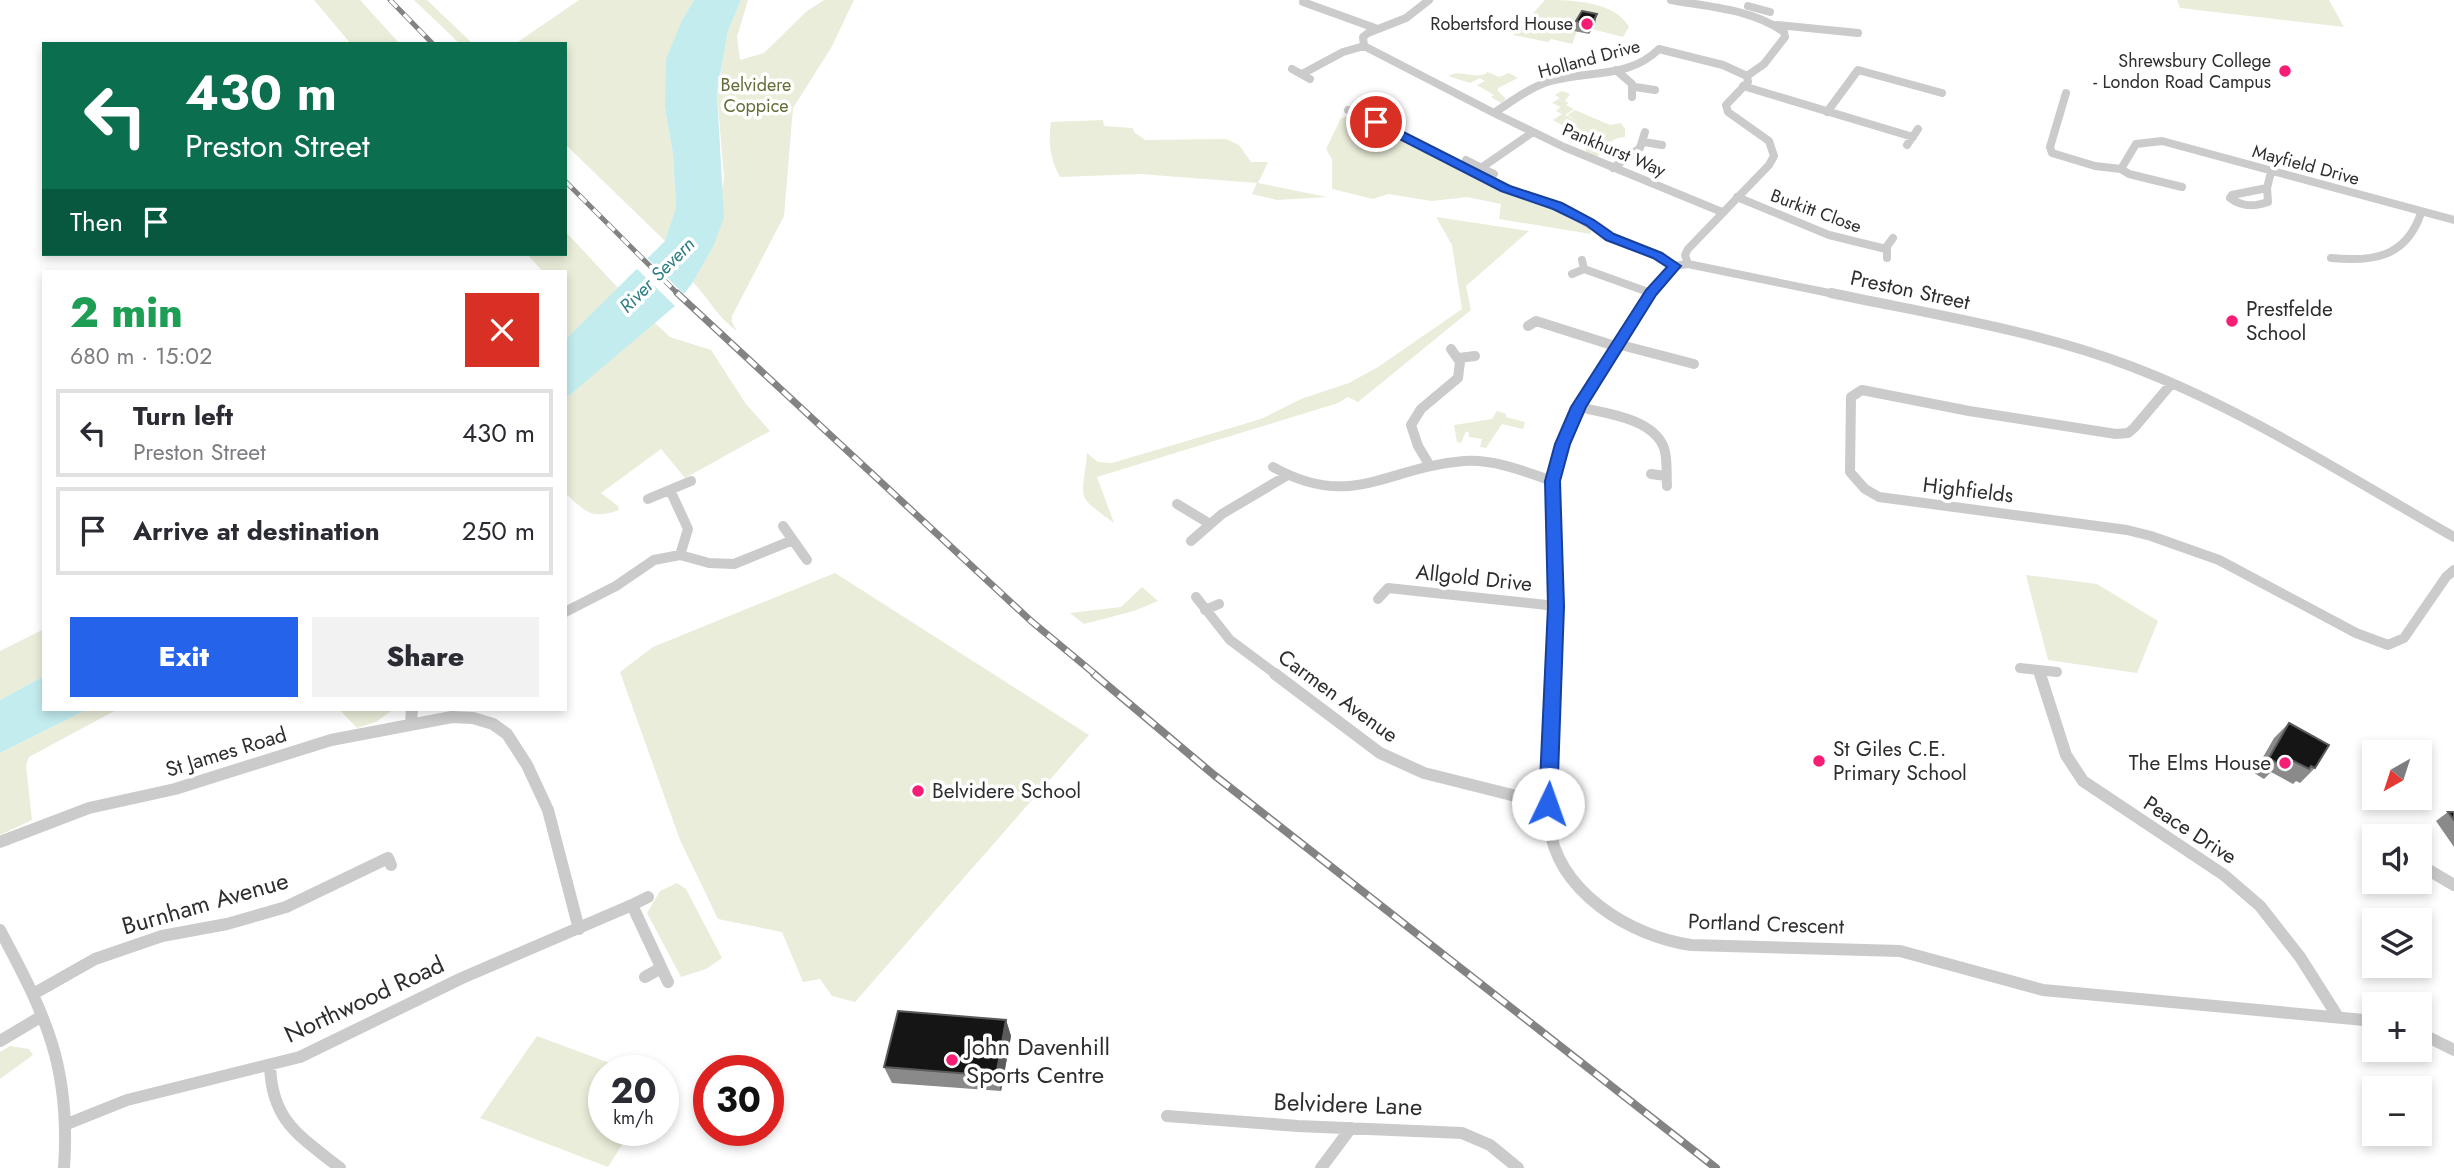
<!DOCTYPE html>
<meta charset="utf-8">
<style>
:root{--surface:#fff;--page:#f2f2f3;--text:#2b2b33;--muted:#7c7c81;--line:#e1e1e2;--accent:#2563eb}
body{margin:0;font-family:Jost,sans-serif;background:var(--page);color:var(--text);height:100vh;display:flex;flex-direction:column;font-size:26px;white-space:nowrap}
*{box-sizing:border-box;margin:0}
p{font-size:23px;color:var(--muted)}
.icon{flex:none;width:38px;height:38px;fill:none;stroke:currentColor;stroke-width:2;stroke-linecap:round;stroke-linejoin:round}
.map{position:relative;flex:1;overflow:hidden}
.drawer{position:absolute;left:42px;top:270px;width:525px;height:441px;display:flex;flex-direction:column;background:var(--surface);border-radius:0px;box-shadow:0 4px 10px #0003}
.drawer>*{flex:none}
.hud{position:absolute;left:42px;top:42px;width:525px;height:214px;border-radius:0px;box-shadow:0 4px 10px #0003;background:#0b6e4f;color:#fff;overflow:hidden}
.needle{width:46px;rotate:219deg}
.controls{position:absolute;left:2362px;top:740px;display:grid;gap:14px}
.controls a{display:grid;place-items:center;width:70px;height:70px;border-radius:0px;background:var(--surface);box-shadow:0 4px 10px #0003;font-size:35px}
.speed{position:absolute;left:588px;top:1055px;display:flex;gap:14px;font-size:35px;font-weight:700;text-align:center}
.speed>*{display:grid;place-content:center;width:91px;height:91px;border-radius:50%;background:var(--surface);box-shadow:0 4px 10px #0003;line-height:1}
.speed small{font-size:18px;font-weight:400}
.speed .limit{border:10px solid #d22;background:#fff;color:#111}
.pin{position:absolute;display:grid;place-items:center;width:60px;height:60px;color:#fff;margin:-30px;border:4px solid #fff;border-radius:50%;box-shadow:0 2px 7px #0007}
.me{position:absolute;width:77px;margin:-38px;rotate:3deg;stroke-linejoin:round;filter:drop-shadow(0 0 5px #0008)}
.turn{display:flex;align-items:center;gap:24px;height:147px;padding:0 28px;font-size:32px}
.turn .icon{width:91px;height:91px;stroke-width:2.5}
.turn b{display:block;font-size:49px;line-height:60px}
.then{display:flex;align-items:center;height:66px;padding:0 28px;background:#0003;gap:14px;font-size:26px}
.round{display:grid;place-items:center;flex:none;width:74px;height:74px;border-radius:0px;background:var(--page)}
.head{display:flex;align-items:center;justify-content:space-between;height:119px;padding:0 28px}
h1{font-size:42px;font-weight:800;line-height:52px;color:#1e9e55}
.button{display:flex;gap:14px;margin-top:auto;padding:14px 28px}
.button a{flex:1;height:80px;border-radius:0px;background:var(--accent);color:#fff;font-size:28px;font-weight:800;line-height:80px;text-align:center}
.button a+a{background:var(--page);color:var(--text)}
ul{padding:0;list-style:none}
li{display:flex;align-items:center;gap:21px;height:88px;margin:0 14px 10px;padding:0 14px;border:4px solid var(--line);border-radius:0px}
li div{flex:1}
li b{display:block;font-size:26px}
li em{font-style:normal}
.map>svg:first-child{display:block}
.green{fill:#eaedd9}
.water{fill:#c3ecef}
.pier{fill:#fff}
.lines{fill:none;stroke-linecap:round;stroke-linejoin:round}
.street-far2{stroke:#cbcbcb;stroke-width:8}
.street-far1{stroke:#cbcbcb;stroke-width:10}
.street{stroke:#cbcbcb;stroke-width:12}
.rail-far2-casing{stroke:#838383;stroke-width:5}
.rail-far1-casing{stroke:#838383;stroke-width:7}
.rail-casing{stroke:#838383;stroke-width:8}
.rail-far2{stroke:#fff;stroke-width:3.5;stroke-dasharray:10;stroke-linecap:butt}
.rail-far1{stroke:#fff;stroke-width:4.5;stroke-dasharray:12;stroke-linecap:butt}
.rail{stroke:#fff;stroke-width:5;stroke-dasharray:16;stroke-linecap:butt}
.wall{fill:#8a8a8a}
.shaded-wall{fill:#5b5b5b}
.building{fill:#151515;stroke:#5b5b5b;stroke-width:2}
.route{fill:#2563eb;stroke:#184099;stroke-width:2}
.poi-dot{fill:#f71d75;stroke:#fff;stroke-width:2.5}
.labels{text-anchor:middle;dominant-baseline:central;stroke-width:7;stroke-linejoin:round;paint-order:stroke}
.far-poi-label{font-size:18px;fill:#2e2e2e;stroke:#fff;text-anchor:end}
.far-street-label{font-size:18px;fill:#2e2e2e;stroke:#fff}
.far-park-label{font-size:18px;fill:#636e37;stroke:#fff}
.far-water-label{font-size:19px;font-style:italic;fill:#2e7f84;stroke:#fff}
.street-label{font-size:21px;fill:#2e2e2e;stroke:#fff}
.poi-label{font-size:21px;fill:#2e2e2e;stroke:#fff;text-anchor:start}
.near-street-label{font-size:24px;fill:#2e2e2e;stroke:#fff}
.near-poi-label{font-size:24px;fill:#2e2e2e;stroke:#fff;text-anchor:start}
</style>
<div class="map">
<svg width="2454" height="1168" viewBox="0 0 2454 1168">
<rect width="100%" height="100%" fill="#fff"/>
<!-- green -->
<path class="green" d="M314,0H360L400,44H351Z
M414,0H427L473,44H460Z
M579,0H694L683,18L665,108L673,154L676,207L665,241L565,144V44H515Z
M741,0H748L737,37L740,60L764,53L807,11L824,0H854L831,48L793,108L784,216L732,316V322L737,331C719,319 708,298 693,282L713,247L724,178L717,92L728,31Z
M1545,0C1571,0 1615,1 1629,27L1623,37L1592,29L1597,19L1594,17L1576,28L1569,26L1567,29L1577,31L1572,44L1551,39L1548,42L1513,35Z
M2177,0H2329L2344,27L2180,8Z
M1485,71L1499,77L1509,73L1518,78L1498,88V91L1506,99L1501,103L1491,97L1494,95L1477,85L1485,81L1480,78L1470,83L1448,76C1462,69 1473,80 1487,73Z
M1562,91L1570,94L1565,101L1569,103L1566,105L1574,109L1565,115L1578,121L1567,115L1575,110L1610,125L1621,123L1625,129V137C1618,137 1608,142 1601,147L1605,150L1597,157L1586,152V146L1591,143L1588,140L1553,120L1562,114L1556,111L1561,107L1552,103L1560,98L1555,95Z
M1355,115L1505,192L1556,209L1590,228L1591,234L1499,219L1501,204L1467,197L1432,201L1388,194L1373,199L1332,189V159L1326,149L1341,118Z
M1103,120L1104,126L1133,128L1134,132L1145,140L1226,139L1239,145L1251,162H1268L1258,183L1327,197L1277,200L1252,194L1257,183L1140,174L1060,177C1050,159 1048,142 1051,122Z
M1436,217L1529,231L1466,286L1471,310L1358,402L1348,397L1338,403L1097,477L1114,523C1073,493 1083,501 1087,453L1098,462L1112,463L1261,419L1301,399L1349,383L1378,367L1462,309L1452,245Z
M565,231L619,289L565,340V271H542L527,254H565Z
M655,323L670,337L711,350L746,404L770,431L685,478L661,449L601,493L618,506L619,510C591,520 586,512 565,493V399L644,329Z
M1497,411L1506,414V417L1525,422L1523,429L1502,424L1486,448L1480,447L1482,439L1469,437V433L1466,431L1461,443L1457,442L1454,425L1492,419Z
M835,573L1089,735L855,1002L832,996L820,979L803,982L782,932L718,919L680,840L620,672L653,647Z
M2026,575L2097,584L2158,621L2137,673L2048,660Z
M1142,587L1158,601L1134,611L1084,624L1070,613L1121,607Z
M44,629V676L0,700V651Z
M88,709H118L29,757L26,765L32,820L0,835V753Z
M339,709H394L376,722L357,728Z
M677,883L686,889L722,958L706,969L681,977L647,913L660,891Z
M537,1036L631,1071H604V1130L631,1131L608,1167L480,1118Z
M10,1046L29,1049L33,1055L0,1079V1052Z"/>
<!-- water -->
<path class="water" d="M694,0H741L728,31L717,92L724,218L713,247L693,282L675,306L565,399V340L665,241L676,207L673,154L665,108L666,59L683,18Z
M44,676V709H88L0,753V700Z"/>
<!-- pier -->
<path class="pier" d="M646,257L687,297L677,308L635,267Z"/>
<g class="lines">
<!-- street-far2 -->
<path class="street-far2" d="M1429,0L1406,18L1368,33L1363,37L1364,46L1494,113C1512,101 1530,87 1551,81C1589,70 1629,79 1659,49L1723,65L1747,76L1748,82L1726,105L1728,112L1769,141L1774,156L1769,165L1688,249L1685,255L1688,264
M1671,0C1709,7 1752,9 1784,32L1785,37L1764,64L1747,76
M1303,2L1375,28
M1748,6L1770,12
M1777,25L1858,33
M1292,69L1310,79
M1616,70L1632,84V97
M1302,74L1343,52L1364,46
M1743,86L1913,137
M1635,87L1655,90
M2066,93L2050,147L2052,153L2095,166L2121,169L2136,144L2162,141L2454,220
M1348,110L1506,188L1558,206L1610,237L1658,256L1674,266L1688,264L1839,295
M1827,112L1858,70L1942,93
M1494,113L1564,147L1722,212
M1644,142L1662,145
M1907,145L1918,129
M1466,160L1494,174
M1481,168L1533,132
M1613,168L1640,148L1645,132
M2121,169L2129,174L2182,187
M2267,188L2268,202C2254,207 2242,207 2230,198L2232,195Z
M2267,188L2271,172
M1737,197L1829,235L1886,249
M1887,258V246L1893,238
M2331,258C2372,262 2406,258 2421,213
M1584,269L1651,293
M1572,274L1584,269L1582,260
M1650,295L1674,266"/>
<!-- street-far1 -->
<path class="street-far1" d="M1831,293C1930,314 2035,330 2130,366C2244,409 2348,477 2454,537
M1528,326L1536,321L1615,346
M1617,344L1694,364
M1459,358L1475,356
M2172,383L2134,428L2128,433L2116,434L1969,411L1862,390L1851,397L1850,472L1865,489L1879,497L2127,530L2151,536L2219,560L2356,633L2388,645L2404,638L2446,577L2454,570
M1578,407C1604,413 1653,418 1664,448C1668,460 1666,474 1667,486
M1430,466L1418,446L1411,425L1421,409L1458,378L1460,362L1451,349
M1273,467C1352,511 1386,467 1464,461C1494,459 1524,471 1552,481
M1651,474L1666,476
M670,490L688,529L680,555
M648,499L691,481
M1177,504L1210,524
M783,526L807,560
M1191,541L1222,514L1286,476
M1196,597L1230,640L1277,675
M1378,599L1388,588L1556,606
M1205,610L1219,604
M565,612L616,586L654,560L680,555L709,563L734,564L793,540
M2020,668L2057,672
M2039,671L2040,675
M1553,675L1556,606L1552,481L1562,444L1578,407L1651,293"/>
<!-- street -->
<path class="street" d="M1275,674L1380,753L1424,773L1548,804
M1553,674C1551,722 1544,777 1549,824C1557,892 1630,936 1691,945L1900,951L2043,990L2375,1021
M2040,674L2066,755L2083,781L2224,875L2260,906L2300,957L2338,1017
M411,723L412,709
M0,842L89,808L175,789L331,740L452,717L473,718L493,724L507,734L527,765L548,810L579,929
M2420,865L2454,885
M632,905L648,897
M0,930C46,1016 71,1067 64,1168
M645,977L661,968
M35,993L95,959L162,936L227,924L286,907L388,858L391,865
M2420,1033L2454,1050
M0,1041L42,1016
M270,1066C272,1122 300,1136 340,1168
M1167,1116L1298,1126L1462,1133L1490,1145L1518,1168
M67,1124L127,1100L300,1057L462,978L632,905L668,982
M1321,1168L1351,1128"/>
<defs>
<path id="rail-far2" d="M390,0L433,44
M565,181L679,295"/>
<path id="rail-far1" d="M677,293L1031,621L1096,675"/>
<path id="rail" d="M1094,674L1214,775L1716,1168"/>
</defs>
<!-- rail-far2 casing -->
<use href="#rail-far2" class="rail-far2-casing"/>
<!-- rail-far1 casing -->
<use href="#rail-far1" class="rail-far1-casing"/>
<!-- rail casing -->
<use href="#rail" class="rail-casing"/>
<!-- rail-far2 -->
<use href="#rail-far2" class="rail-far2"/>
<!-- rail-far1 -->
<use href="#rail-far1" class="rail-far1"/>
<!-- rail -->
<use href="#rail" class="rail"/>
</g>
<!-- wall -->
<path class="wall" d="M1576,21L1595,24L1589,34L1574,31Z
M2289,723L2315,768L2300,783L2296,781L2293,784L2271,772L2264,779L2254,773L2274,738Z
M2448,812H2454V847L2436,821Z
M1006,1020L1011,1036L1001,1091L892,1083L884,1067Z"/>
<!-- shaded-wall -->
<path class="shaded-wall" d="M1597,14L1595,24L1589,34L1592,24Z
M1006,1020L1011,1036L1001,1091L996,1076Z"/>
<!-- building -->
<path class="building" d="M1582,11L1597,14L1592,24L1576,21Z
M2289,723L2329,745L2315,768L2311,766L2309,769L2284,756L2279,764L2269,758Z
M2448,812H2454V820Z
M898,1011L1006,1020L996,1076L884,1067Z"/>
<!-- route -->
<path class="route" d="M1372,120H1380L1510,186L1562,203L1594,220L1614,234L1662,253L1681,266L1656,295L1586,407L1570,444L1560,481L1564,606L1557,804L1554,809L1548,812L1542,809L1539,804L1548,606L1545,481L1555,444L1571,407L1646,290L1667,267L1653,258L1606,240L1586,225L1553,209L1501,191L1372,125Z"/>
<!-- markers -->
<g class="poi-dot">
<circle cx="1587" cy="24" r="7"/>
<circle cx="2285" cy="71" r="7"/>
<circle cx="2232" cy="321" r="7"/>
<circle cx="1819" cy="761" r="7"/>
<circle cx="2285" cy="763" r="7"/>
<circle cx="918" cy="791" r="7"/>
<circle cx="952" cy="1060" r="7"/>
</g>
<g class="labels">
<!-- far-poi labels -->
<g class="far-poi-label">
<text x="1573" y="24">Robertsford House</text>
<text x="2271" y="61">Shrewsbury College<tspan x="2271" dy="21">- London Road Campus</tspan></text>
</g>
<!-- far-street labels -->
<g class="far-street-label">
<text transform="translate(1589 59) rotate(-15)">Holland Drive</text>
<text transform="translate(1614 150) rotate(23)">Pankhurst Way</text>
<text transform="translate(2306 165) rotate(15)">Mayfield Drive</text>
<text transform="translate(1816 211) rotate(20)">Burkitt Close</text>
</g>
<!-- far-park labels -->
<g class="far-park-label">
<text x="756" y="85">Belvidere<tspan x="756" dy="21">Coppice</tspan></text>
</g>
<!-- far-water labels -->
<g class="far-water-label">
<text transform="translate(657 275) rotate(-45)">River Severn</text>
</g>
<!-- street labels -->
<g class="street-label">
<text transform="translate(1910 290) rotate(12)">Preston Street</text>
<text transform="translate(1968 490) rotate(7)">Highfields</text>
<text transform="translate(1474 578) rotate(6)">Allgold Drive</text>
<text transform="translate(1338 696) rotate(36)">Carmen Avenue</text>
<text transform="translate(226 752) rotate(-17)">St James Road</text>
<text transform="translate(2190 830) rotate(33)">Peace Drive</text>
<text transform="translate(1766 924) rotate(2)">Portland Crescent</text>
</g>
<!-- poi labels -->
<g class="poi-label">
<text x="2246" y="309">Prestfelde<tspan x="2246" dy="24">School</tspan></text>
<text x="1833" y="749">St Giles C.E.<tspan x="1833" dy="24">Primary School</tspan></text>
<text x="2271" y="763" text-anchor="end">The Elms House</text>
<text x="932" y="791">Belvidere School</text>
</g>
<!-- near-street labels -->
<g class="near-street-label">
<text transform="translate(205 903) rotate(-16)">Burnham Avenue</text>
<text transform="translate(364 999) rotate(-25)">Northwood Road</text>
<text transform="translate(1348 1104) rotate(2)">Belvidere Lane</text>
</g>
<!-- near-poi labels -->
<g class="near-poi-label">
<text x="966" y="1046">John Davenhill<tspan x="966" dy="28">Sports Centre</tspan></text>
</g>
</g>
</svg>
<div class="controls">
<a><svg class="needle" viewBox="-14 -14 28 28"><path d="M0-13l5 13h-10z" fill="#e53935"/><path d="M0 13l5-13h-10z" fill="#7c7c81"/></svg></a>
<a><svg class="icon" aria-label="sound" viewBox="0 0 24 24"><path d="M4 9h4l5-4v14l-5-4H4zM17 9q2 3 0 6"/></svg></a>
<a><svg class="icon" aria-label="layers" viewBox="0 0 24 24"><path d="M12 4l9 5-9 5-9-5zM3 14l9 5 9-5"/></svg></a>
<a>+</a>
<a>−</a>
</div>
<div class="speed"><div>20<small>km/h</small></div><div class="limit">30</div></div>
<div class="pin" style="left:1376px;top:122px;background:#d93025"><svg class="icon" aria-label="arrive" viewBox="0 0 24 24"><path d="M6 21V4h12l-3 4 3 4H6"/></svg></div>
<svg class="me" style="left:1548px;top:804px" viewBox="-20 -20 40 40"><circle r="19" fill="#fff"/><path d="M0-13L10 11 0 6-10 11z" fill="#2563eb"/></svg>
<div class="hud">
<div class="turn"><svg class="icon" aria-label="left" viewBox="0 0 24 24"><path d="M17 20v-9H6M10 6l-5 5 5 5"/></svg><div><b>430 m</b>Preston Street</div></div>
<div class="then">Then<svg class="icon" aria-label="arrive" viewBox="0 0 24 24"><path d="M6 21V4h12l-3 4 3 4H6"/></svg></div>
</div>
<section class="drawer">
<div class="head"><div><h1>2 min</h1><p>680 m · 15:02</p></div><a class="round" style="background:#d93025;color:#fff"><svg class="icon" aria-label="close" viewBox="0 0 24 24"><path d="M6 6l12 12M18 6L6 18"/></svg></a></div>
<ul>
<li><svg class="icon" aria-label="left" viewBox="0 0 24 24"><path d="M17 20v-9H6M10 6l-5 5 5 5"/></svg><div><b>Turn left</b><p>Preston Street</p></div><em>430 m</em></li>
<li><svg class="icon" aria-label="arrive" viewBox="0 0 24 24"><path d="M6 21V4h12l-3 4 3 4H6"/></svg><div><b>Arrive at destination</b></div><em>250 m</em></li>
</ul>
<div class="button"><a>Exit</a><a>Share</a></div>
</section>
</div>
